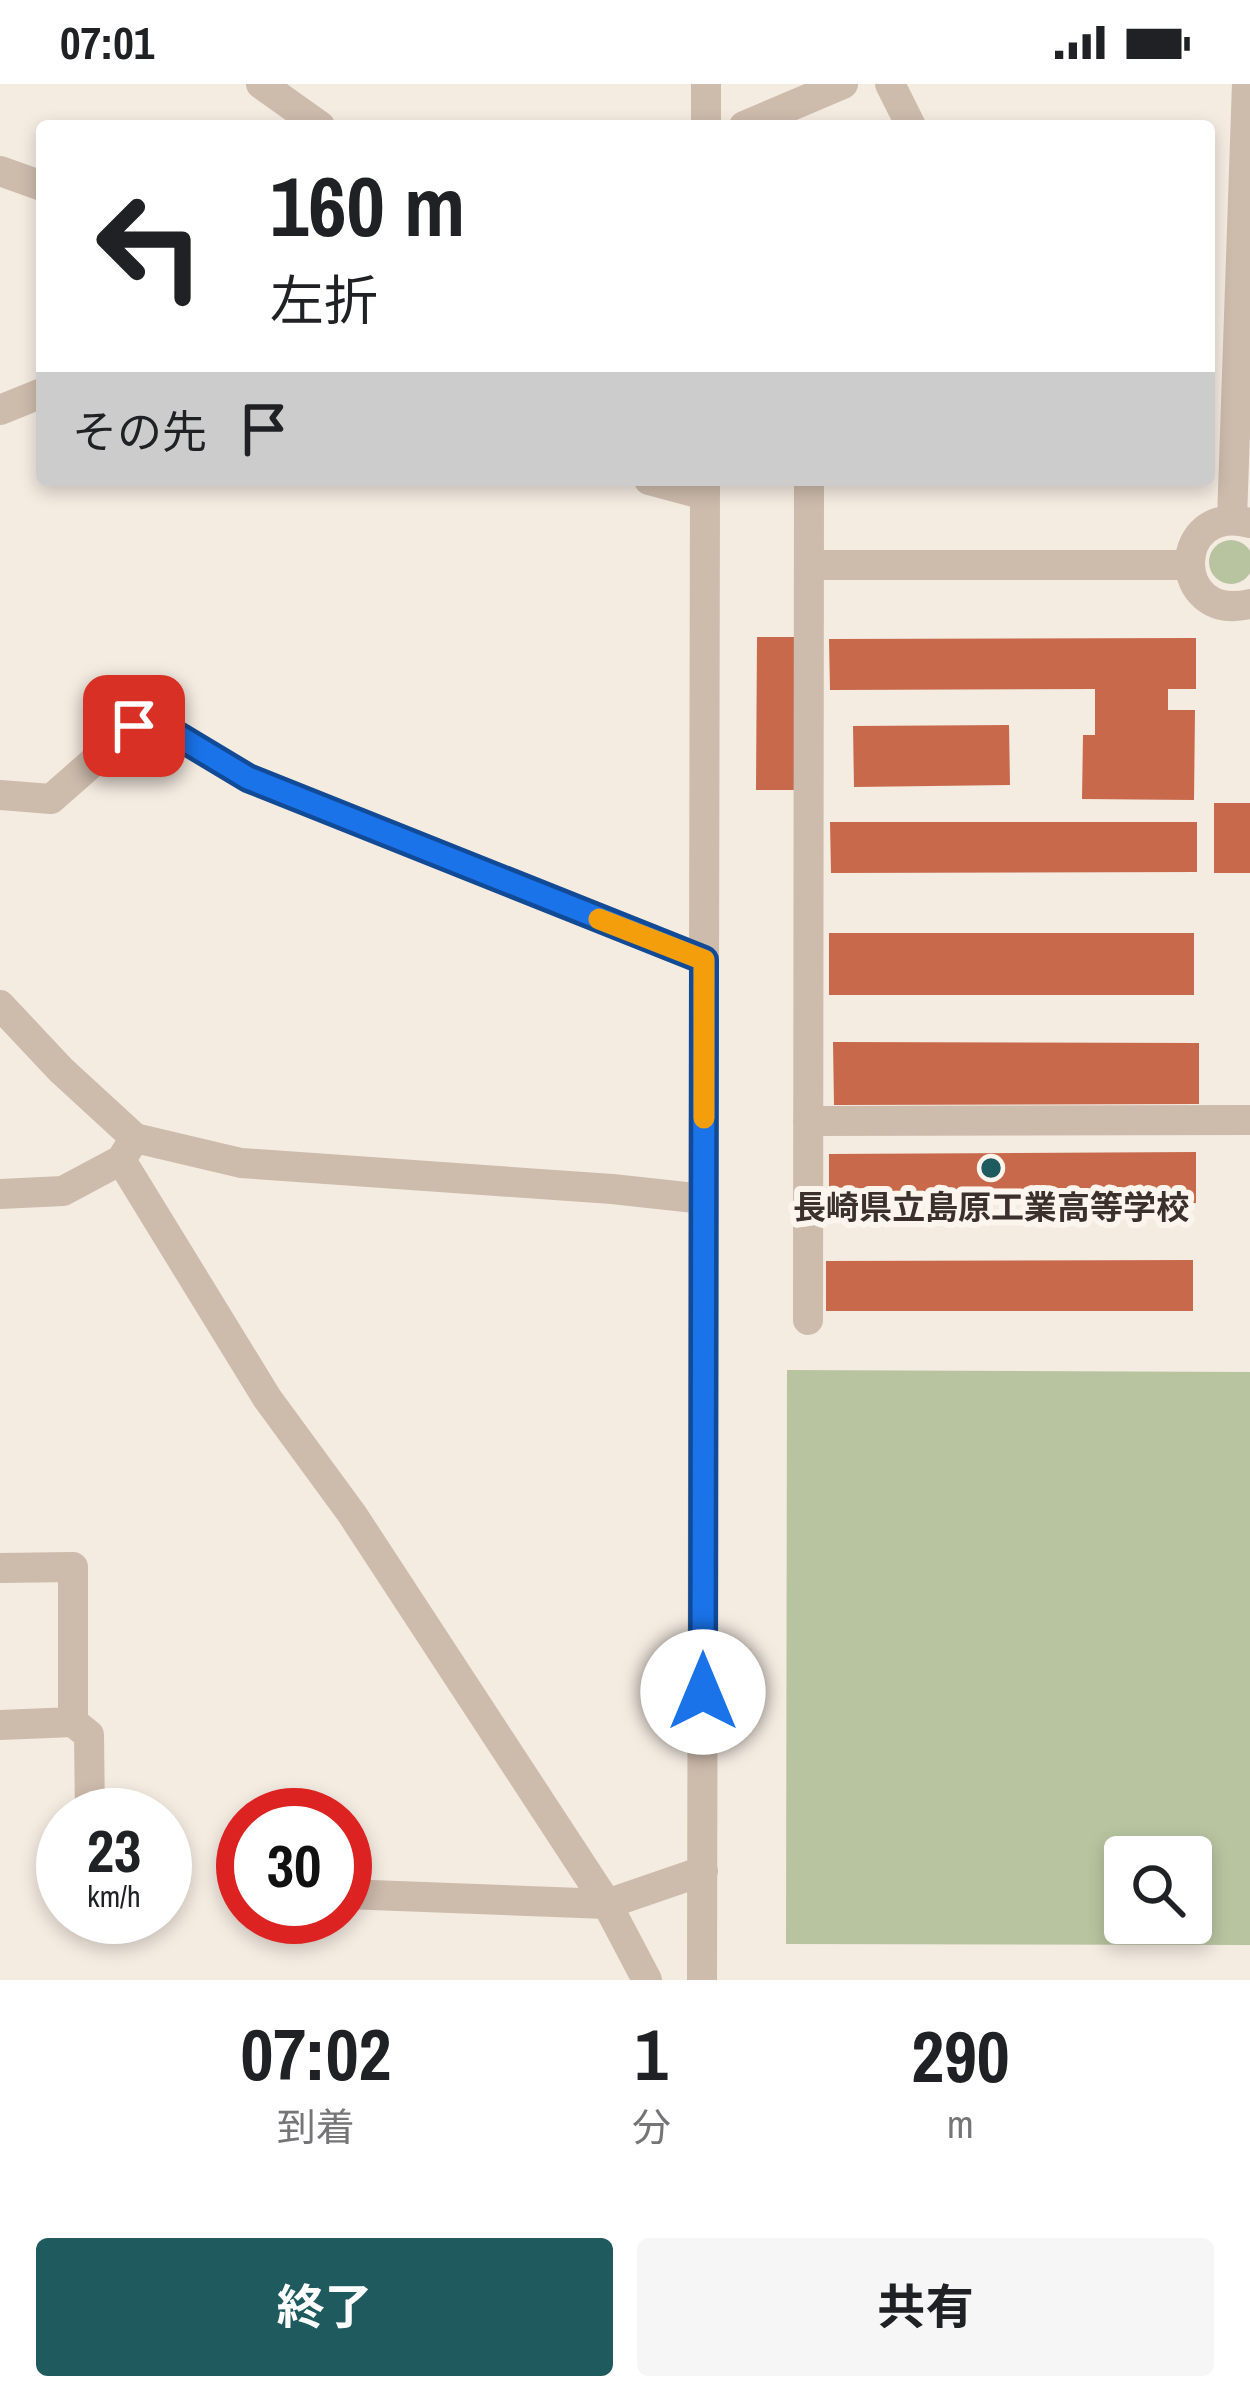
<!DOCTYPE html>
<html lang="ja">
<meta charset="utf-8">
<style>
:root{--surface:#fff;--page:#f6f6f6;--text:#202124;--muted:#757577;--accent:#1f5a5e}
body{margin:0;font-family:"Archivo Narrow","Noto Sans JP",sans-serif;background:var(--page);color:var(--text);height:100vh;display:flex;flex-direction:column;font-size:45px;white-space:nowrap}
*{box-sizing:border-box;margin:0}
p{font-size:39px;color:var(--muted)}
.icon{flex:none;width:66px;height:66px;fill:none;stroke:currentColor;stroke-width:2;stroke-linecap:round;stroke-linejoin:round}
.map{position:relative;height:1896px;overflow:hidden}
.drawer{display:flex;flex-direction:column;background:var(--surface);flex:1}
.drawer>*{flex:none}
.banner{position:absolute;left:36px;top:36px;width:1179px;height:366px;border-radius:12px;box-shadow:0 6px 18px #0003;background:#fff;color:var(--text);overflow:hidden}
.tools{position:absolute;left:1104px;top:1752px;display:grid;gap:24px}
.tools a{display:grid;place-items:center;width:108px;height:108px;border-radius:12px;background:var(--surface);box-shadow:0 6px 18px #0003;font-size:60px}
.speed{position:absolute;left:36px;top:1704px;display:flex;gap:24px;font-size:60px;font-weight:700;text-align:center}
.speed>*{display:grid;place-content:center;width:156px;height:156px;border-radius:50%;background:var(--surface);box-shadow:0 6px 18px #0003;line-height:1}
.speed small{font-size:30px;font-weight:400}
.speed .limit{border:18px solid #d22;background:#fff;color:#111}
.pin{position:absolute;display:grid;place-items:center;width:102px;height:102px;color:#fff;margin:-51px;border-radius:24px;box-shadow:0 6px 18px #0006}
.me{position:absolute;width:132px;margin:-66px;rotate:0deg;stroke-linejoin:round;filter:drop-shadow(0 0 9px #0008)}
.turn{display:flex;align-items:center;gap:42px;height:252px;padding:0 36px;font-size:54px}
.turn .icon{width:156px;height:156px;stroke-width:2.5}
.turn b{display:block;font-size:84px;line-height:102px}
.then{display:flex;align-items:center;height:114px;padding:0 36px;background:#0003;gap:24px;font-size:45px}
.eta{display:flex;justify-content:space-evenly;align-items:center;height:204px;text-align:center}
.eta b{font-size:72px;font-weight:700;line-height:84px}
.button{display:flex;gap:24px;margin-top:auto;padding:24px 36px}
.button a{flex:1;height:138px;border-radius:12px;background:var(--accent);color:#fff;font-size:48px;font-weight:700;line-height:138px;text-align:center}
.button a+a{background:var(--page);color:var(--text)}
.status{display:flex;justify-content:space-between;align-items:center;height:84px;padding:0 60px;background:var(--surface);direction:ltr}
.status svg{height:33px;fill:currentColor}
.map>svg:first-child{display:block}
.green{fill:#b8c4a0;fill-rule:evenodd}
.building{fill:#c8694b}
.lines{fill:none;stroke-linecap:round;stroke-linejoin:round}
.minor{stroke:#cdbbac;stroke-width:30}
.route-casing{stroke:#114b97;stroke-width:30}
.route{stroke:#1a73e8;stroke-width:21}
.slow{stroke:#f59e0b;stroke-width:21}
.poi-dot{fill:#1f5a5e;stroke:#fbf5ee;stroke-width:4.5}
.labels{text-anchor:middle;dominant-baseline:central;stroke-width:12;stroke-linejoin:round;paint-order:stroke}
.poi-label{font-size:33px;font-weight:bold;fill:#3b302b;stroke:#fbf5ee}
</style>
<div class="status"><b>07:01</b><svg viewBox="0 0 49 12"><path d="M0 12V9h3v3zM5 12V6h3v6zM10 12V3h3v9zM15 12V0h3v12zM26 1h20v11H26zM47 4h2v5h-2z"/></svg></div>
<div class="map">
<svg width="1250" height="1896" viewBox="0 0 1250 1896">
<rect width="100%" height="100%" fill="#f4ebe1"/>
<!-- green -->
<path class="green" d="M1209 478a22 22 0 1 1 44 0a22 22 0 1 1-44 0Z
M787,1286L1250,1288V1861L786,1860ZM1125,1773H1191V1839H1125Z"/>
<!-- building -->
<path class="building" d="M757,553H799V706H756Z
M1196,554V605H1168V626H1195L1194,716L1082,715L1083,651H1095V605L830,606L829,555Z
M1009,641L1010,701L854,703L853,642Z
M1214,719H1250V789H1214Z
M830,738H1197V788L831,789Z
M829,849H1194V911H829Z
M833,958L1199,959V1020L834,1021Z
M1196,1068V1119L829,1120V1070Z
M1193,1176V1227H826V1177Z"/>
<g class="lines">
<!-- minor -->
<path class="minor" d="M261,0L320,42
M890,0L911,42
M706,42V0
M744,42L843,0
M0,87L42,102
M0,326L42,309
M649,396L705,411
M1232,435L1247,0
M1250,439C1171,418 1169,539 1250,520
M809,481H1189
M0,711L51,715L134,642L170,647L248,694L704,876
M0,921L61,986L135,1054L241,1079L612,1105L704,1115
M808,1037L1250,1036
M121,1076L267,1314L352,1430L607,1820L647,1896
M0,1110L63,1107L121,1076L129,1063
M808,1236L809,396
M0,1484L73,1483V1638
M0,1641L73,1638L89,1651L90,1731
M345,1810L607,1820L703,1787
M702,1896L705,396"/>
</g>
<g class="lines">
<defs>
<path id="route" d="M134,642L170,647L248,694L704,876L703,1608"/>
</defs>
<!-- route casing -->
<use href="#route" class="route-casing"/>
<!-- route -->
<use href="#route" class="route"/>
<!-- slow -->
<path class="slow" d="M599,835L704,876V1034"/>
</g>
<!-- markers -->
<circle class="poi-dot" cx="991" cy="1084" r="12"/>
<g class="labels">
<!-- poi labels -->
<g class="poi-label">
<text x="991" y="1123">長崎県立島原工業高等学校</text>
</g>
</g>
</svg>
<div class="tools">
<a><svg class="icon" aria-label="search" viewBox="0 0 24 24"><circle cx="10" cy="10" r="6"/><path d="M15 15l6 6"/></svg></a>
</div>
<div class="speed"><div>23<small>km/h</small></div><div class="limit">30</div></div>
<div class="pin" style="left:134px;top:642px;background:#d93025"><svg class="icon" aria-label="arrive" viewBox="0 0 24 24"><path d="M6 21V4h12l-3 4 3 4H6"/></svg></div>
<svg class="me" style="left:703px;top:1608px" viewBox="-20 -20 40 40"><circle r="19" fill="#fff"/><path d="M0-13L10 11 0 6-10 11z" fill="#1a73e8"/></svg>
<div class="banner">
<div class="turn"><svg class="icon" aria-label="left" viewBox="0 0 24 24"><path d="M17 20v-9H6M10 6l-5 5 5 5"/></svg><div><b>160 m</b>左折</div></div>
<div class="then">その先<svg class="icon" aria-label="arrive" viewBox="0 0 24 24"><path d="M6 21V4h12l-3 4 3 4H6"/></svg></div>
</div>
</div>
<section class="drawer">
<div class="eta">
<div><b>07:02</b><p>到着</p></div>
<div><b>1</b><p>分</p></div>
<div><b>290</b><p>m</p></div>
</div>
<div class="button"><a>終了</a><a>共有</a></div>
</section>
